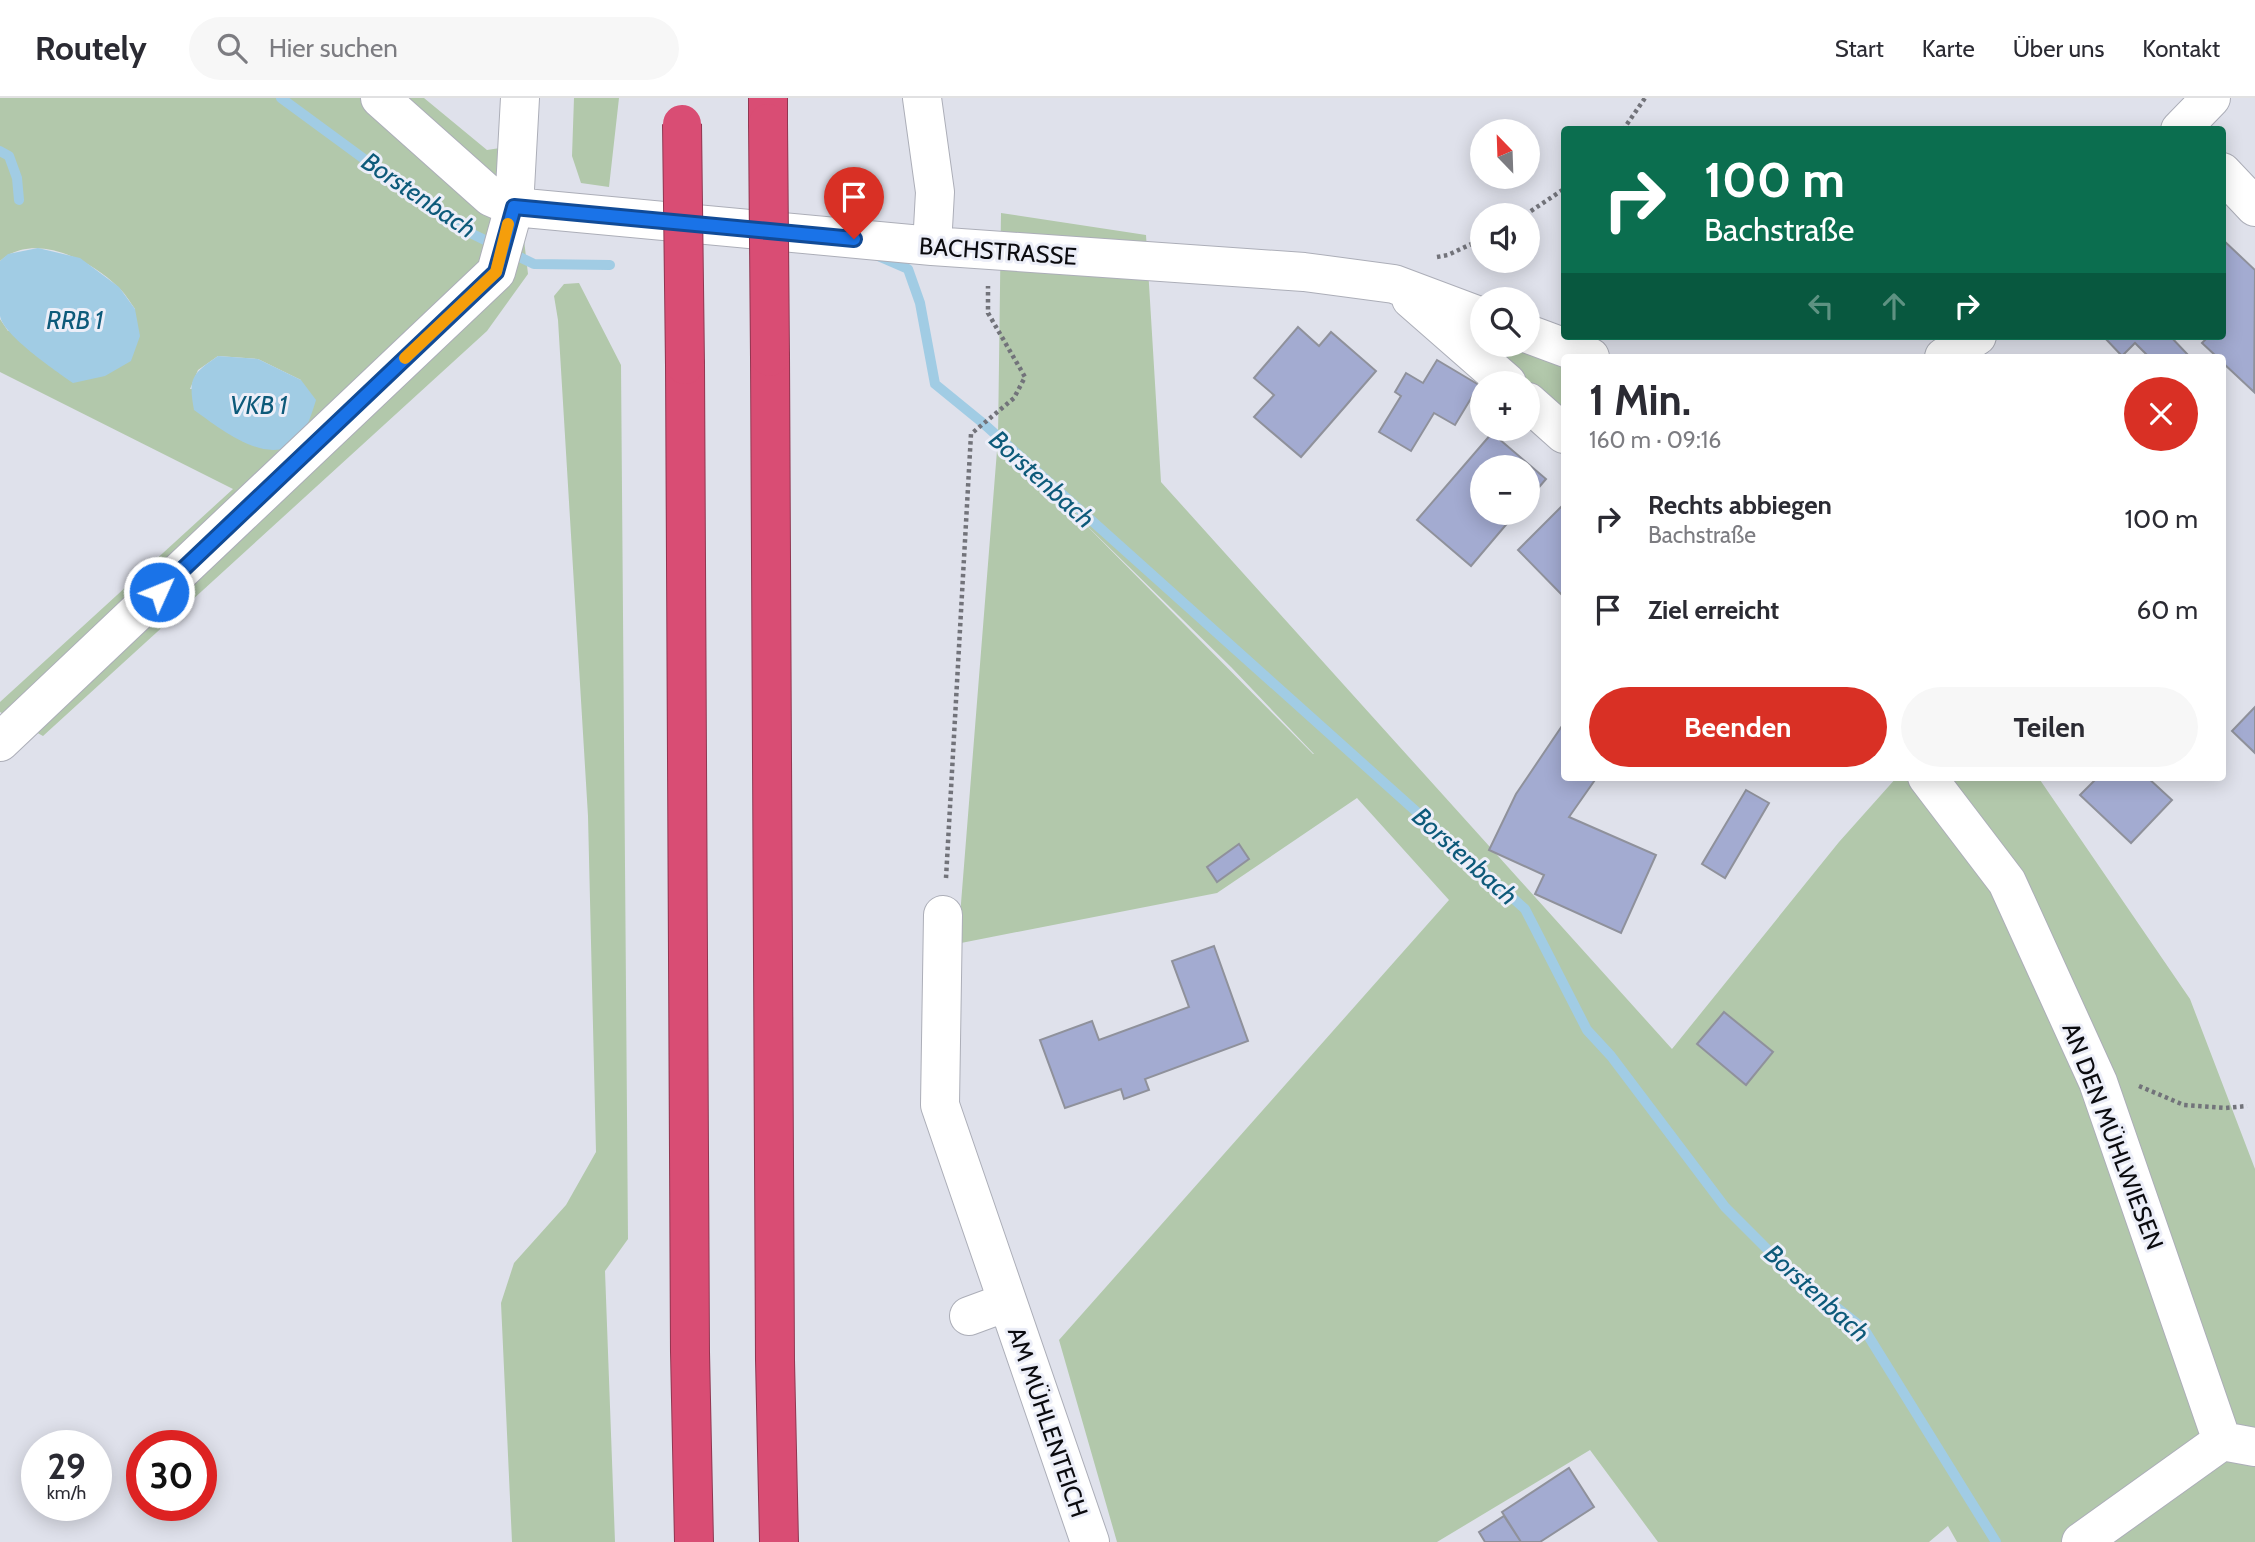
<!DOCTYPE html>
<html lang="de">
<meta charset="utf-8">
<style>
:root{--surface:#fff;--page:#f7f7f7;--text:#2b2b33;--muted:#7c7c81;--line:#e1e1e2;--accent:#d93025}
body{margin:0;font-family:Cabin,sans-serif;background:var(--page);color:var(--text);height:100vh;display:flex;flex-direction:column;font-size:26px;white-space:nowrap}
*{box-sizing:border-box;margin:0}
p{font-size:23px;color:var(--muted)}
.icon{flex:none;width:38px;height:38px;fill:none;stroke:currentColor;stroke-width:2;stroke-linecap:round;stroke-linejoin:round}
.map{position:relative;flex:1;overflow:hidden}
.panel{position:absolute;left:1561px;top:256px;width:665px;height:427px;display:flex;flex-direction:column;background:var(--surface);border-radius:7px;box-shadow:0 4px 18px #0003}
.panel>*{flex:none}
.banner{position:absolute;left:1561px;top:28px;width:665px;height:214px;border-radius:7px;box-shadow:0 4px 18px #0003;background:#0b6e4f;color:#fff;overflow:hidden}
.needle{width:46px;rotate:337deg}
.buttons{position:absolute;left:1470px;top:21px;display:grid;gap:14px}
.buttons a{display:grid;place-items:center;width:70px;height:70px;border-radius:50%;background:var(--surface);box-shadow:0 4px 18px #0003;font-size:35px}
.speed{position:absolute;left:21px;top:1332px;display:flex;gap:14px;font-size:35px;font-weight:700;text-align:center}
.speed>*{display:grid;place-content:center;width:91px;height:91px;border-radius:50%;background:var(--surface);box-shadow:0 4px 18px #0003;line-height:1}
.speed small{font-size:18px;font-weight:400}
.speed .limit{border:10px solid #d22;background:#fff;color:#111}
.pin{position:absolute;display:grid;place-items:center;width:60px;height:60px;color:#fff;margin:-72px -30px;border-radius:50% 50% 50% 0;rotate:-45deg;box-shadow:0 0 7px #0007}
.pin .icon{rotate:45deg}
.me{position:absolute;width:77px;margin:-38px;rotate:46deg;stroke-linejoin:round;filter:drop-shadow(0 0 5px #0008)}
.turn{display:flex;align-items:center;gap:24px;height:147px;padding:0 28px;font-size:32px}
.turn .icon{width:91px;height:91px;stroke-width:2.5}
.turn b{display:block;font-size:49px;line-height:60px}
.lanes{display:flex;align-items:center;height:66px;padding:0 28px;background:#0003;justify-content:center;gap:35px;direction:ltr}
.lanes .off{opacity:.35}
.round{display:grid;place-items:center;flex:none;width:74px;height:74px;border-radius:37px;background:var(--page)}
.overview{display:flex;align-items:center;justify-content:space-between;height:119px;padding:0 28px}
h1{font-size:42px;font-weight:700;line-height:52px}
.primary-button{display:flex;gap:14px;margin-top:auto;padding:14px 28px}
.primary-button a{flex:1;height:80px;border-radius:42px;background:var(--accent);color:#fff;font-size:28px;font-weight:700;line-height:80px;text-align:center}
.primary-button a+a{background:var(--page);color:var(--text)}
ul{padding:0;list-style:none}
li{display:flex;align-items:center;gap:21px;height:91px;padding:0 28px}
li div{flex:1}
li b{display:block;font-size:26px}
li em{font-style:normal}
header{display:flex;align-items:center;gap:42px;box-sizing:border-box;height:98px;padding:0 35px;background:var(--surface);border-bottom:2px solid var(--line)}
header strong{font-size:33px}
nav{display:flex;gap:38px;margin-inline-start:auto;font-size:24px}
.search{width:490px;height:63px;background:var(--page);display:flex;align-items:center;gap:18px;box-sizing:border-box;padding:0 24px;border-radius:38px;color:var(--muted);font-size:26px}
.map>svg:first-child{display:block}
.green{fill:#b2c8ab;fill-rule:evenodd}
.water{fill:#a1cce4}
.lines{fill:none;stroke-linecap:round;stroke-linejoin:round}
.stream{stroke:#a1cce4;stroke-width:10}
.building{fill:#a3abd1;stroke:#8f919b;stroke-width:2}
.minor-casing{stroke:#acaeb8;stroke-width:40}
.highway-casing{stroke:#913651;stroke-width:40}
.path{stroke:#72737a;stroke-width:4.5;stroke-dasharray:3.5 3.5;stroke-linecap:butt}
.minor{stroke:#fff;stroke-width:38}
.highway{stroke:#d94d74;stroke-width:38}
.highway-bridge-casing{stroke:#913651;stroke-width:40;stroke-linecap:butt}
.highway-bridge{stroke:#d94d74;stroke-width:38}
.route-casing{stroke:#114b97;stroke-width:18}
.route{stroke:#1a73e8;stroke-width:12}
.slow{stroke:#f59e0b;stroke-width:12}
.labels{text-anchor:middle;dominant-baseline:central;stroke-width:6;stroke-linejoin:round;paint-order:stroke}
.street-label{font-size:24px;fill:#0b0b0f;stroke:#eceef8}
.water-label{font-size:26px;font-style:italic;fill:#0d5a7a;stroke:#eceef8}
</style>
<header>
<strong>Routely</strong>
<div class="search"><svg class="icon" aria-label="search" viewBox="0 0 24 24"><circle cx="10" cy="10" r="6"/><path d="M15 15l6 6"/></svg>Hier suchen</div>
<nav><a>Start</a><a>Karte</a><a>Über uns</a><a>Kontakt</a></nav>
</header>
<div class="map">
<svg width="2255" height="1444" viewBox="0 0 2255 1444">
<rect width="100%" height="100%" fill="#dfe1eb"/>
<!-- green -->
<path class="green" d="M0,0H424L487,52L513,48L528,176L487,233L43,638L0,614V604L233,391L0,274V221L8,233L135,211C130,204 125,195 118,189C91,162 34,133 0,163ZM218,258L258,261L301,282L190,291L198,272Z
M574,0H619L609,89L581,85L572,58Z
M1001,115L1146,137L1161,384L1672,951L1839,744L1897,679H2038L2190,901L2255,1071V1444H1957L1948,1428L1929,1444H1658L1590,1352L1437,1444H1117L1059,1242L1449,802L1357,700L1217,795L961,845L960,818L998,340ZM1077,418L1231,569L1314,656H1313Z
M579,185L621,267L628,1141L605,1173L615,1444H512L501,1205L514,1165L566,1107L596,1054L588,718L558,222L554,198L564,186Z
M1426,201L1482,222V247H1528L1564,259V321L1528,289V285H1523Z"/>
<!-- water -->
<path class="water" d="M38,150L80,160L119,189L135,211L140,238L131,263L105,278L73,285C56,273 3,237 0,218C0,201 0,180 0,163L8,156Z
M218,258L258,261L301,282L316,302C312,315 307,332 297,342C269,371 218,329 194,312C188,280 192,276 218,258Z"/>
<g class="lines">
<!-- stream -->
<path class="stream" d="M281,0L454,127L534,166L610,167
M0,53L9,58L17,80L19,102
M878,158L908,171L920,205L935,286L984,326L1525,811L1587,932L1611,958L1725,1109L1783,1167L1864,1231L1996,1444"/>
</g>
<!-- building -->
<path class="building" d="M2222,141L2255,172L2254,294L2222,264V259H2217L2202,245L2209,238H2222Z
M1298,229L1319,248L1331,234L1376,273L1301,359L1254,319L1274,297L1254,280Z
M2103,238H2170L2190,259H2149L2135,245L2122,258Z
M1437,262L1479,287L1455,327L1434,315L1411,353L1379,334L1401,298L1395,294L1406,275L1423,285Z
M1492,335L1546,381L1528,402V369H1482V415H1516L1471,468L1417,422Z
M1564,406V499L1518,452Z
M2255,609V655L2232,633Z
M1564,625V679H1597L1569,719L1656,757L1621,835L1535,796L1544,777L1489,752L1516,696Z
M2098,679H2147L2172,702L2131,745L2080,697Z
M1746,692L1769,705L1725,780L1702,766Z
M1239,746L1249,761L1217,784L1207,769Z
M1214,848L1248,943L1145,981L1149,992L1124,1001L1121,991L1065,1010L1040,942L1092,923L1099,942L1189,909L1172,863Z
M1724,914L1773,954L1746,987L1697,946Z
M1569,1370L1594,1409L1540,1444H1521L1502,1414Z
M1504,1418L1521,1444H1485L1479,1434Z"/>
<g class="lines">
<defs>
<path id="minor" d="M380,0L491,99L514,109L932,148L1304,174L1394,186L1482,219
M922,0L935,94L932,148
M2180,32L2211,0
M2222,74L2255,109
M1411,201L1507,285
M1528,236L1590,259
M1944,259L1977,238
M1528,304L1564,336
M0,644L496,174L514,109L520,0
M1927,679L2007,784L2098,984L2222,1343
M943,817L940,1007L1090,1444
M969,1218L1007,1204
M2081,1444L2222,1343L2255,1349"/>
<path id="highway" d="M768,0V25
M770,259L775,1262L779,1444
M685,267L690,1254L694,1444"/>
</defs>
<!-- minor casing -->
<use href="#minor" class="minor-casing"/>
<!-- highway casing -->
<use href="#highway" class="highway-casing"/>
<!-- path -->
<path class="path" d="M1623,32L1645,0
M1525,117L1564,91
M1437,159L1448,157L1482,141
M946,780L971,336L1014,300L1025,279L988,215V188
M2139,988L2184,1007L2225,1010L2247,1008"/>
<!-- minor -->
<use href="#minor" class="minor"/>
<!-- highway -->
<use href="#highway" class="highway"/>
<defs>
<path id="highway-bridge" d="M768,25L770,259
M682,26L685,267"/>
</defs>
<!-- highway-bridge casing -->
<use href="#highway-bridge" class="highway-bridge-casing"/>
<!-- highway-bridge -->
<use href="#highway-bridge" class="highway-bridge"/>
</g>
<g class="lines">
<defs>
<path id="route" d="M159,494L496,174L514,109L854,141"/>
</defs>
<!-- route casing -->
<use href="#route" class="route-casing"/>
<!-- route -->
<use href="#route" class="route"/>
<!-- slow -->
<path class="slow" d="M405,260L496,174L508,126"/>
</g>
<g class="labels">
<!-- street labels -->
<g class="street-label">
<text transform="translate(998 153) rotate(4)">BACHSTRASSE</text>
<text transform="translate(2113 1038) rotate(69)">AN DEN MÜHLWIESEN</text>
<text transform="translate(1048 1324) rotate(71)">AM MÜHLENTEICH</text>
</g>
<!-- water labels -->
<g class="water-label">
<text transform="translate(419 97) rotate(34)">Borstenbach</text>
<text x="75" y="222">RRB 1</text>
<text x="259" y="307">VKB 1</text>
<text transform="translate(1042 381) rotate(42)">Borstenbach</text>
<text transform="translate(1465 758) rotate(42)">Borstenbach</text>
<text transform="translate(1817 1195) rotate(42)">Borstenbach</text>
</g>
</g>
</svg>
<div class="buttons">
<a><svg class="needle" viewBox="-14 -14 28 28"><path d="M0-13l5 13h-10z" fill="#e53935"/><path d="M0 13l5-13h-10z" fill="#7c7c81"/></svg></a>
<a><svg class="icon" aria-label="sound" viewBox="0 0 24 24"><path d="M4 9h4l5-4v14l-5-4H4zM17 9q2 3 0 6"/></svg></a>
<a><svg class="icon" aria-label="search" viewBox="0 0 24 24"><circle cx="10" cy="10" r="6"/><path d="M15 15l6 6"/></svg></a>
<a>+</a>
<a>−</a>
</div>
<div class="speed"><div>29<small>km/h</small></div><div class="limit">30</div></div>
<div class="pin" style="left:854px;top:141px;background:#d93025"><svg class="icon" aria-label="arrive" viewBox="0 0 24 24"><path d="M6 21V4h12l-3 4 3 4H6"/></svg></div>
<svg class="me" style="left:159px;top:494px" viewBox="-20 -20 40 40"><circle r="17" fill="#1a73e8" stroke="#fff" stroke-width="3"/><path d="M0-11L8 9 0 5-8 9z" fill="#fff"/></svg>
<div class="banner">
<div class="turn"><svg class="icon" aria-label="right" viewBox="0 0 24 24"><path d="M7 20v-9h11M14 6l5 5-5 5"/></svg><div><b>100 m</b>Bachstraße</div></div>
<div class="lanes"><svg class="icon off" aria-label="left" viewBox="0 0 24 24"><path d="M17 20v-9H6M10 6l-5 5 5 5"/></svg><svg class="icon off" aria-label="ahead" viewBox="0 0 24 24"><path d="M12 20V5M6 11l6-6 6 6"/></svg><svg class="icon" aria-label="right" viewBox="0 0 24 24"><path d="M7 20v-9h11M14 6l5 5-5 5"/></svg></div>
</div>
<section class="panel">
<div class="overview"><div><h1>1 Min.</h1><p>160 m · 09:16</p></div><a class="round" style="background:#d93025;color:#fff"><svg class="icon" aria-label="close" viewBox="0 0 24 24"><path d="M6 6l12 12M18 6L6 18"/></svg></a></div>
<ul>
<li><svg class="icon" aria-label="right" viewBox="0 0 24 24"><path d="M7 20v-9h11M14 6l5 5-5 5"/></svg><div><b>Rechts abbiegen</b><p>Bachstraße</p></div><em>100 m</em></li>
<li><svg class="icon" aria-label="arrive" viewBox="0 0 24 24"><path d="M6 21V4h12l-3 4 3 4H6"/></svg><div><b>Ziel erreicht</b></div><em>60 m</em></li>
</ul>
<div class="primary-button"><a>Beenden</a><a>Teilen</a></div>
</section>
</div>
